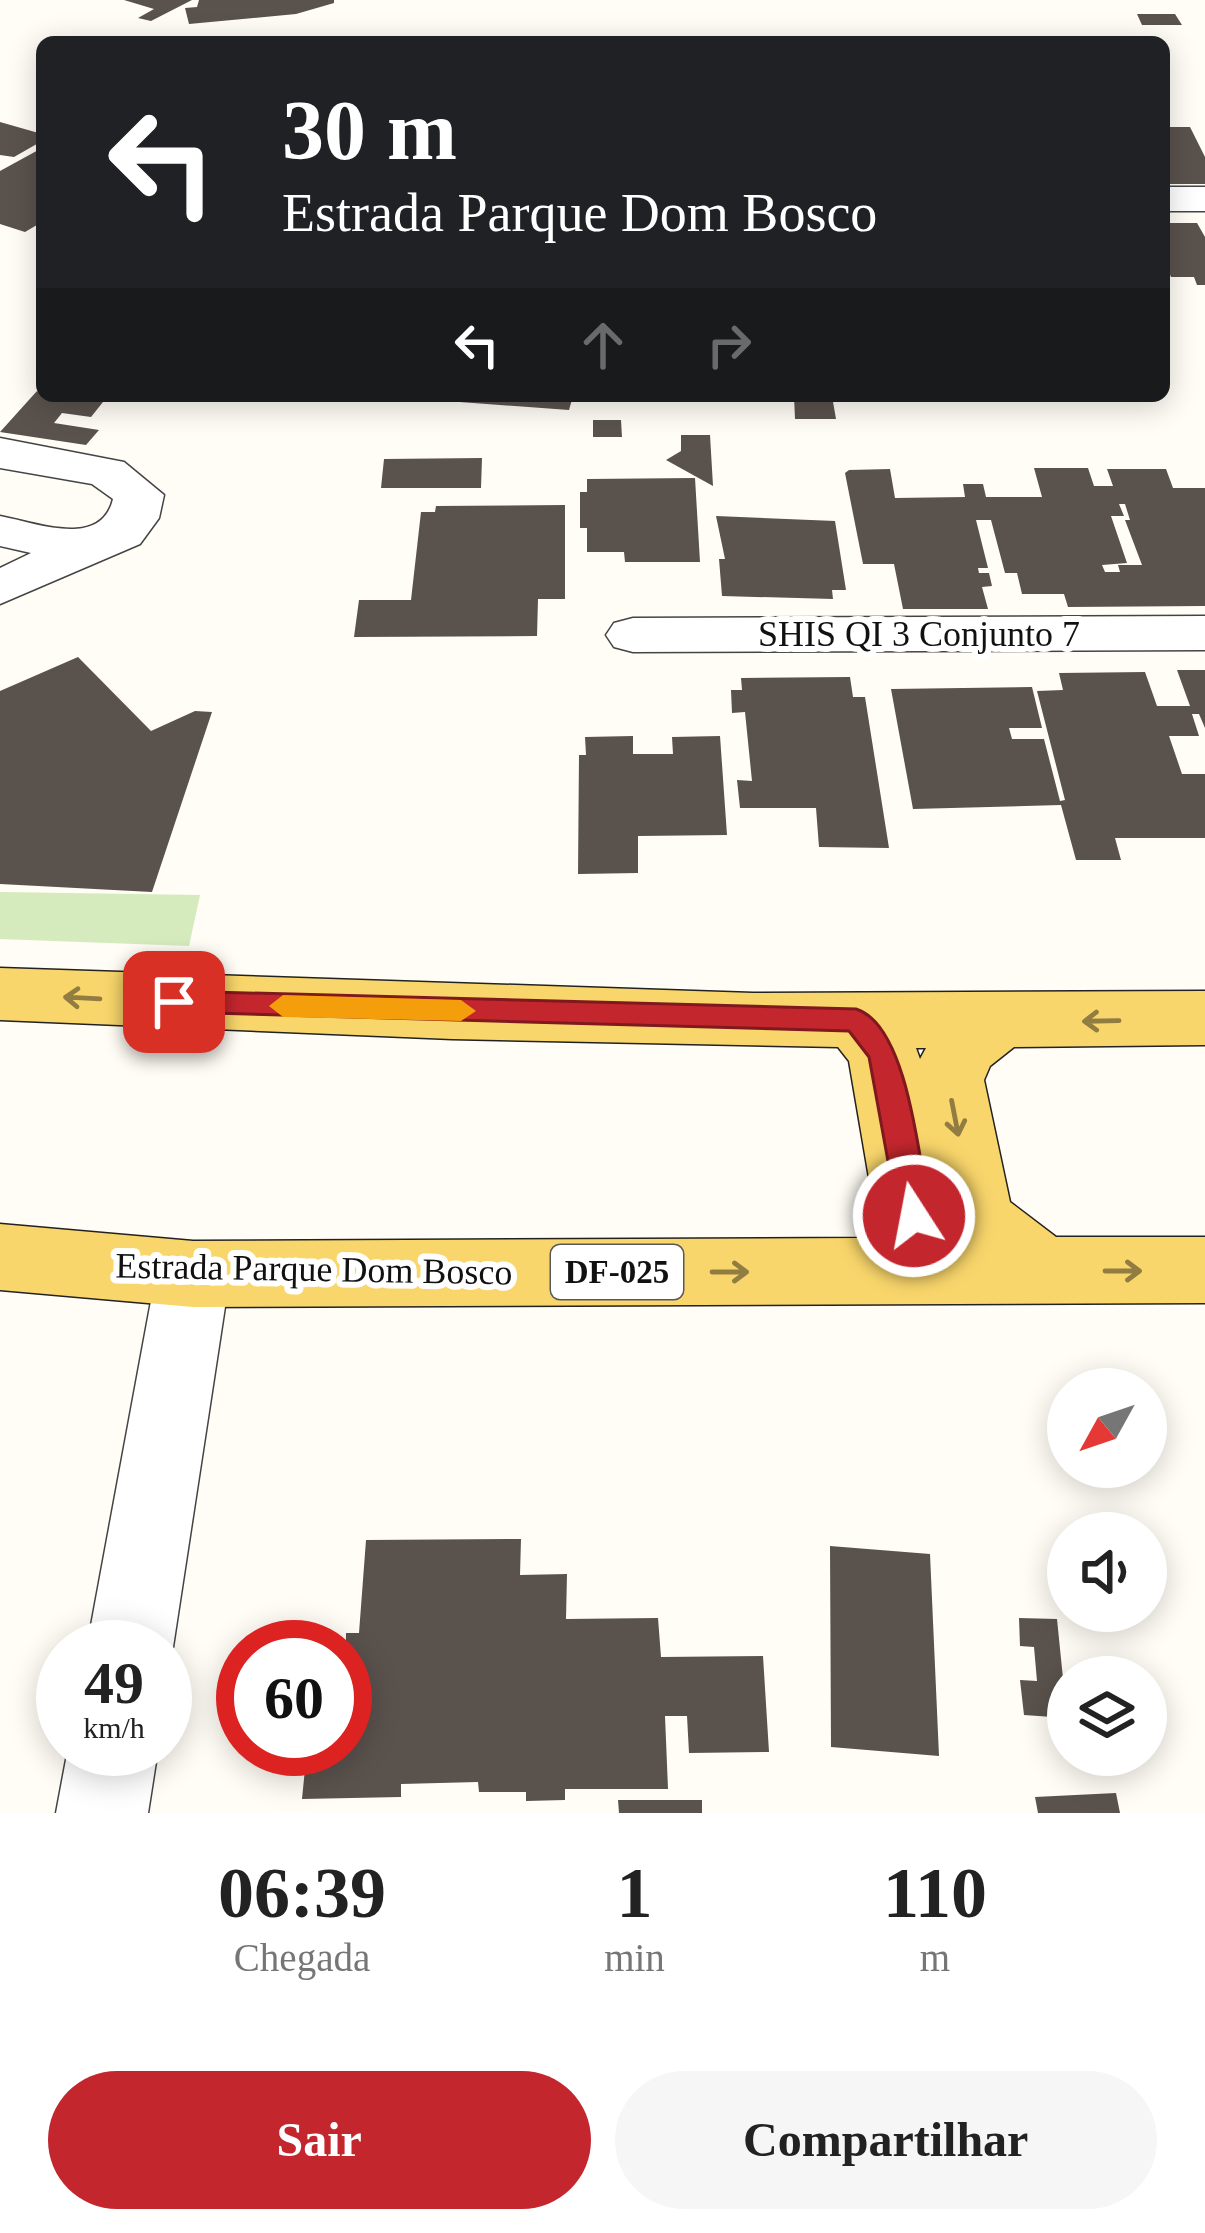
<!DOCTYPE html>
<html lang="pt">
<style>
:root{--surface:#fff;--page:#f6f6f6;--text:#222;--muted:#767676;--accent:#c4262e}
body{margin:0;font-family:"Times New Roman",serif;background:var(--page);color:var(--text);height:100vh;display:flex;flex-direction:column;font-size:45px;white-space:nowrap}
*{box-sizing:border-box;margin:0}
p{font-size:39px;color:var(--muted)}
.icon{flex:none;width:66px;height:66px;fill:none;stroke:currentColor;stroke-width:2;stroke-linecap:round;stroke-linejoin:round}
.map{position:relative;height:1813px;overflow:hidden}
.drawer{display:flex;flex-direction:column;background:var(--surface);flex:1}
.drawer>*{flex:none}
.banner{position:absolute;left:36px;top:36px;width:1134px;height:366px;border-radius:18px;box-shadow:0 6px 30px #0003;background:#202124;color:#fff;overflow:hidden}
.needle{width:78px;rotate:230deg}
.buttons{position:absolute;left:1047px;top:1368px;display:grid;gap:24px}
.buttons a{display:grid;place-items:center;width:120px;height:120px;border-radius:50%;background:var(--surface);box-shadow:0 6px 30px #0003;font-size:60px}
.speed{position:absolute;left:36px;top:1620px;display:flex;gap:24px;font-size:60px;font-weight:700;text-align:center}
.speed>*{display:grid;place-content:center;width:156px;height:156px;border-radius:50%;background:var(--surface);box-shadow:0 6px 30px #0003;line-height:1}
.speed small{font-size:30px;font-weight:400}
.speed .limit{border:18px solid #d22;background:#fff;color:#111}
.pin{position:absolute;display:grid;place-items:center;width:102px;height:102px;color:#fff;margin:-51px;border-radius:24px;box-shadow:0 6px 18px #0006}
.me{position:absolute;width:132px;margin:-66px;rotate:349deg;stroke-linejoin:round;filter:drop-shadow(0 0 9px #0008)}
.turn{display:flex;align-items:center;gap:42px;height:252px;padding:0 48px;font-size:54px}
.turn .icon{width:156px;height:156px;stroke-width:2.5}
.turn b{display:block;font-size:84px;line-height:102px}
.lanes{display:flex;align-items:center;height:114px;padding:0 48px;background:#0003;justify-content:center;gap:60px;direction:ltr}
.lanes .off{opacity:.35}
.eta{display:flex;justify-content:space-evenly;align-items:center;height:204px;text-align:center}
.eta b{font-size:72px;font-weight:700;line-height:84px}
.button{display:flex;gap:24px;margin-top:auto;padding:24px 48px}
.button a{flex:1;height:138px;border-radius:72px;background:var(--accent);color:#fff;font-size:48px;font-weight:700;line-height:138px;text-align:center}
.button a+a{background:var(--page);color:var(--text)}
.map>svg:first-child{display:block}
.green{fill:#d5ebbd}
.building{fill:#5a524d;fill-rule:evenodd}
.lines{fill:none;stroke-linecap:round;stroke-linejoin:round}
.minor-casing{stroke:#444;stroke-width:3}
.major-casing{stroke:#222;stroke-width:3}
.minor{fill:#fff;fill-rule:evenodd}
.major{fill:#f9d66b;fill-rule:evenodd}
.oneway{stroke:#917d42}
.route{fill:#c4262e;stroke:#7f191e;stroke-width:3}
.slow{fill:#f59e0b}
.labels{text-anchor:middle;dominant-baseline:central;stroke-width:12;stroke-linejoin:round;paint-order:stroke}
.shield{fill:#fff;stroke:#585858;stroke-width:3}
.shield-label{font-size:33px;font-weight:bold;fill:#111}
.street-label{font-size:36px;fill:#111;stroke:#fff}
</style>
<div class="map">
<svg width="1205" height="1813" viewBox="0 0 1205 1813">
<rect width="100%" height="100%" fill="#fffdf5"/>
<!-- green -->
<path class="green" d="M0,892L200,895L189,946L0,939Z"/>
<!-- building -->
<path class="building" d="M124,0H192L151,21L138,18L154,9Z
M199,0H334V3L296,14L189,24L185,8L197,7Z
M1137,14H1175L1182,25H1142Z
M0,122L42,134V141L14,157L0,155Z
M1164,127H1190L1205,157V184H1164Z
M42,148V222L25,232L0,224V171Z
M1164,223H1197L1205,237V285H1197L1194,277H1171L1164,260Z
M37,391L42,396L103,402L91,417L62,413L54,423L99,430L86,445L0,432Z
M447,396H573L569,410L446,401Z
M794,396H832L836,419H795Z
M593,420H621L622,437H593Z
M681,435H710L713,486L666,460L681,451Z
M482,458L481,488H381L384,459Z
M1034,468H1088L1094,486H1113L1107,469H1166L1173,488H1205V606L1068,607L1064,594H1022L1017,573H1005L991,520H976L988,568H978L979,573H989L992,586L982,587L988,609H903L894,564H863L845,473L849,470L890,469L895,498L965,497L963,484H983L986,497H1042ZM1119,504H1125L1130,520H1125L1142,565H1118L1120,572H1105L1102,565L1127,563L1111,516H1124Z
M695,478L700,562H625L624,552H587V528H580V492H587V479Z
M565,505V599H538L537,636L354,637L359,600H411L421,512H435L436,506Z
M716,516L835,521L846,590H832L833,599L722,596L719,559H725Z
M78,657L151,731L195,711L212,712L152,892L0,884V691Z
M1177,670H1205V728L1199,714H1192L1199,736H1169L1182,774H1205V838H1115L1121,860H1076L1061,805L913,809L891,689L1032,687L1042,728H1009L1012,739H1044L1060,801L1065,800L1037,691L1063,690L1059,673L1145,672L1157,706H1190Z
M850,677L853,697H865L889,848L819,847L816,808H740L737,780L752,781L745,712L732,713L731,690H742L741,678Z
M633,736V754H673L672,737L720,736L727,835L638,836V873L578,874L579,755H586L585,737Z
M521,1539L520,1575L567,1574L566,1619L658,1618L661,1657L763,1656L769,1752L689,1753L687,1716H665L668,1789H565V1800L526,1801V1792H479L478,1782L401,1784V1797L302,1799L307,1749H345L346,1633H359L366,1540Z
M830,1546L930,1554L939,1756L831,1747Z
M1019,1618L1057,1619L1067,1718L1024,1715L1020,1680L1037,1681L1034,1647L1020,1646Z
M1116,1793L1120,1813H1038L1035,1797Z
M618,1800H702V1813H619Z"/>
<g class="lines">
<defs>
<path id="minor" d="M1164,187H1205V211H1164Z
M0,438L124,462L164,495L159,518L140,544L0,604V568L31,553L0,546V516C37,523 101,549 113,499L92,484L0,468Z
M1205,616V650L633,652L614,647L606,635L614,623L633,618Z
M193,1242L219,1251L230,1274L173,1647L165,1667V1647H87L156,1274L167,1251Z
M68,1749H158L148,1813H56Z"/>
<path id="major" d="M0,968L753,993L1205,991V1045L1014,1047L990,1066L984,1080L1010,1202L1056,1237H1205V1303L193,1307L0,1290V1224L193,1241L861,1238L875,1213L849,1061L838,1047L452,1039L0,1020ZM916,1048H926L920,1059Z"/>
</defs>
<!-- minor casing -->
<use href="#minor" class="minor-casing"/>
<!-- major casing -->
<use href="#major" class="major-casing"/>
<!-- minor -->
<use href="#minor" class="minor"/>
<!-- major -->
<use href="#major" class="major"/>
</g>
<!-- one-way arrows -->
<defs><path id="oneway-shaft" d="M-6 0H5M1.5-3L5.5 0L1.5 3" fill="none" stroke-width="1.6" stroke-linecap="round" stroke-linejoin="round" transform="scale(3)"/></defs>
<g class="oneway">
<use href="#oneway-shaft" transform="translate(82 998) rotate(-177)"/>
<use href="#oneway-shaft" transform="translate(1101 1021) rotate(179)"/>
<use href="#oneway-shaft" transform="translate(955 1118) rotate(79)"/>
<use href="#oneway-shaft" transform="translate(1123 1271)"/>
<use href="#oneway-shaft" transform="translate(730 1272)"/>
</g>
<!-- route -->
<path class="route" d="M174,991L856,1009C909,1025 920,1167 930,1216L925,1226L914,1229L903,1226L898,1216L869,1057L849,1031L174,1012L160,1002Z"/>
<!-- slow -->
<path class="slow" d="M283,995L461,1000L476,1011L461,1021L283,1017L269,1006Z"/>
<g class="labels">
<!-- shield labels -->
<rect class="shield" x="551" y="1245" width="132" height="54" rx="9"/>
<g class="shield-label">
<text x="617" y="1272">DF-025</text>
</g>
<!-- street labels -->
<g class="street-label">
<text x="919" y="634">SHIS QI 3 Conjunto 7</text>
<text transform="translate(314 1269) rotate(1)">Estrada Parque Dom Bosco</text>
</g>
</g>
</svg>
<div class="buttons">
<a><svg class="needle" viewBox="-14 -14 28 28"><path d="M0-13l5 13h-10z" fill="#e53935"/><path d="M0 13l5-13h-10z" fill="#767676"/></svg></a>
<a><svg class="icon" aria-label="sound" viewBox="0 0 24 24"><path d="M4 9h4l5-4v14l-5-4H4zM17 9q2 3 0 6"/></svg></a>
<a><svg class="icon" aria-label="layers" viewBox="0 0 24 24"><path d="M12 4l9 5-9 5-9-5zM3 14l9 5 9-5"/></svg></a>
</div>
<div class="speed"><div>49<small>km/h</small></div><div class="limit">60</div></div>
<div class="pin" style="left:174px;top:1002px;background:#d93025"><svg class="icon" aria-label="arrive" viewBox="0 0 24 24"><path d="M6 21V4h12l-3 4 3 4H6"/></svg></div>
<svg class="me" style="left:914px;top:1216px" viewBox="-20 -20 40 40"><circle r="17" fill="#c4262e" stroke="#fff" stroke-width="3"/><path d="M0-11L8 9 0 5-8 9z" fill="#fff"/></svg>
<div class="banner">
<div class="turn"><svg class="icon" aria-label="left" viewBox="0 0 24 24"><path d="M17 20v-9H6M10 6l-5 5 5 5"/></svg><div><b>30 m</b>Estrada Parque Dom Bosco</div></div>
<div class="lanes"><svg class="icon" aria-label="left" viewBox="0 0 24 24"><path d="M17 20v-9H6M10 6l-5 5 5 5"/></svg><svg class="icon off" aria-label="ahead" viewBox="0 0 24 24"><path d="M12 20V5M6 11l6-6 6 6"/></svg><svg class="icon off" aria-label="right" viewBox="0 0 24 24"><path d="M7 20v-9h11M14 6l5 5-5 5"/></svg></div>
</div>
</div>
<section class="drawer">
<div class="eta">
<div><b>06:39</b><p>Chegada</p></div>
<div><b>1</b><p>min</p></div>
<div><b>110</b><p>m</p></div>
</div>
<div class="button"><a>Sair</a><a>Compartilhar</a></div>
</section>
